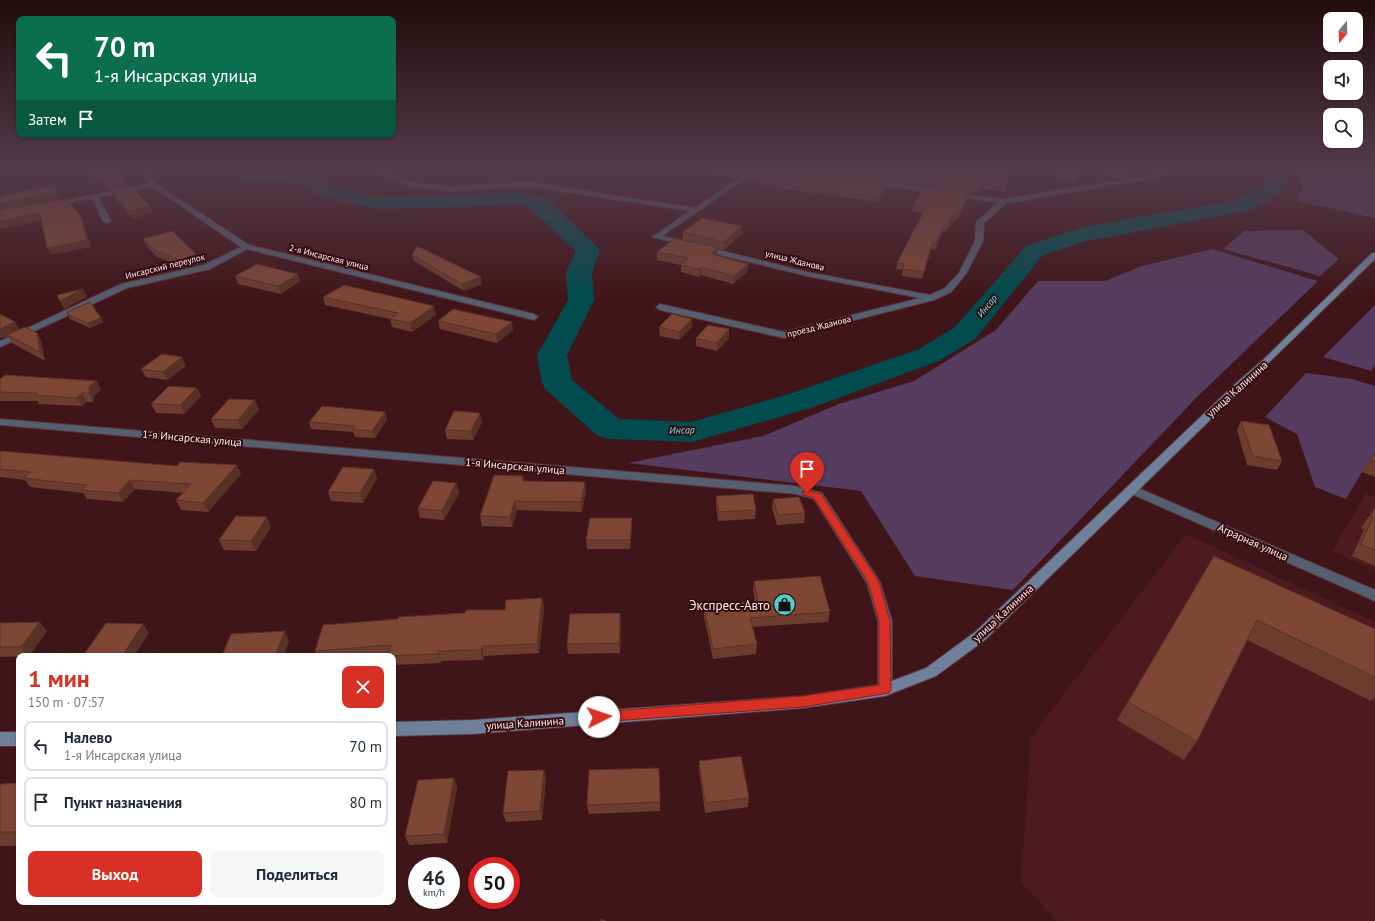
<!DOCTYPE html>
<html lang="ru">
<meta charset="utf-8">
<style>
:root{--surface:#fff;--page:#f6f6f7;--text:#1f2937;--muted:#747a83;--line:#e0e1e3;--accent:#d93025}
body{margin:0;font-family:"PT Sans",sans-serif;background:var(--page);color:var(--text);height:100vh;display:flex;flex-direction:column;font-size:15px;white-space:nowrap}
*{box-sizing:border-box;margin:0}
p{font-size:13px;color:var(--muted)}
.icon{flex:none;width:22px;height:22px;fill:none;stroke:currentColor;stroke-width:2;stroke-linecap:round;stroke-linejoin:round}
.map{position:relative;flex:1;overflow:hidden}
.side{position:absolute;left:16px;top:653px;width:380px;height:252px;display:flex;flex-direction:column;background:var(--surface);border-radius:8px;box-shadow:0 1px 3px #0004}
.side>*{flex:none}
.top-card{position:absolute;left:16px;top:16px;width:380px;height:122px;border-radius:8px;box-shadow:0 1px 3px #0004;background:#0b6e4f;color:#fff;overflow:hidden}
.needle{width:26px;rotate:199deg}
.tools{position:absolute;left:1323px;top:12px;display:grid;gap:8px}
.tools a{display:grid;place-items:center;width:40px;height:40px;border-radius:8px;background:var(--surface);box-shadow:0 1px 3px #0004;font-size:20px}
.speed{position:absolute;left:408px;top:857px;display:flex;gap:8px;font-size:20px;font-weight:700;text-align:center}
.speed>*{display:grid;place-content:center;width:52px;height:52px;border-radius:50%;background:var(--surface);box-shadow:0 1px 3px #0004;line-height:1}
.speed small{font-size:10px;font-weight:400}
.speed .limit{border:6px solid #d22;background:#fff;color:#111}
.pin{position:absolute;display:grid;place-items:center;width:34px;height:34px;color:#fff;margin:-41px -17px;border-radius:50% 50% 50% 0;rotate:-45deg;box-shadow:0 0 4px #0007}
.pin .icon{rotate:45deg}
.me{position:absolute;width:44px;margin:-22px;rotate:86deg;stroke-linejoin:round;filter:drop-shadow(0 0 3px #0008)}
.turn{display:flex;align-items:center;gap:14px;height:84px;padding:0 12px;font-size:18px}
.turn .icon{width:52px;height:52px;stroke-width:2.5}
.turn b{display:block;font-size:28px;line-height:34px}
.then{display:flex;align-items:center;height:38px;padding:0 12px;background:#0003;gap:8px;font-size:15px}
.round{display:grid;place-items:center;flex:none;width:42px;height:42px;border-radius:8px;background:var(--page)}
.summary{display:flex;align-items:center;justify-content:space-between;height:68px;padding:0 12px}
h1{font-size:24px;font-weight:700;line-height:30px;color:var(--accent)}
.primary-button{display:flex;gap:8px;margin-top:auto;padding:8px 12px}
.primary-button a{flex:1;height:46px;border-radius:8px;background:var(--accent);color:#fff;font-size:16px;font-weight:700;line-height:46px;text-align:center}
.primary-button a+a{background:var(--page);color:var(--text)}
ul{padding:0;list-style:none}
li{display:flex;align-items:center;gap:12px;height:50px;margin:0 8px 6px;padding:0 4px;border:2px solid var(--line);border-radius:8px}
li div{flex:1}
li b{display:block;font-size:15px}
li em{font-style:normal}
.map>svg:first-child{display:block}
.built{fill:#4d1a1f}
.green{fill:#563d5f}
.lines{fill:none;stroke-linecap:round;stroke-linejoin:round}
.river{fill:#004c4e;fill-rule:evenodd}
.minor-casing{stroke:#5b3337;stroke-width:2}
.tertiary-casing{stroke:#5b3337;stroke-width:2}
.secondary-casing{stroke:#5b3337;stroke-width:2}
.minor{fill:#545f70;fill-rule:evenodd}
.tertiary{fill:#545f70;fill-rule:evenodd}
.secondary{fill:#6e809a;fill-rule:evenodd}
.wall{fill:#6c3c2e}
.shaded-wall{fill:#583125}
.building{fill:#7e4635;stroke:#583125}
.route{fill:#d93025;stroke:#8d1f18}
.labels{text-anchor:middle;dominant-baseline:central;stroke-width:4;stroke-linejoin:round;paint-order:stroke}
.far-street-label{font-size:9px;fill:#feecec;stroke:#350b10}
.far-water-label{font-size:10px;font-style:italic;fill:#6ae8eb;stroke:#350b10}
.street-label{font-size:11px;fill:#feecec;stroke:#350b10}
.near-poi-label{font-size:13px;fill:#feecec;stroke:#350b10;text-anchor:end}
</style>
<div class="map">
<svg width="1375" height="921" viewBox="0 0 1375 921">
<rect width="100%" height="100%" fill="#401519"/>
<!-- built -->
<path class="built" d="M1366,493L1375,497V570L1332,551Z
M1186,534L1375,622V921H1057L1021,882L1031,737Z"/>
<!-- green -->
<path class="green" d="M1296,170H1375V218L1297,201L1302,188Z
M1303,230L1339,259L1320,276L1223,249L1244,231Z
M1212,249L1318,281L1197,397L1013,590L915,576L861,491L628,463L763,436L839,404L914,381L996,330L1038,281H1105L1142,266Z
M1375,305V365L1371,371L1323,357Z
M1306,373L1352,379L1375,386V455L1362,472L1346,499L1315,487L1297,434L1265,417Z"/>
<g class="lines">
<!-- river -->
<path class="river" d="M234,170L301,171L308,173L335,187L378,197L469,195L520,191L527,193L548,200L600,250L592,272L594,300L567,355L572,380L619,419L691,422L789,394L919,349L955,327L1026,246L1079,228L1233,200L1267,184L1263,170H1283L1288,187L1285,191L1247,211L1085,241L1042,256L975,339L939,361L811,408L692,442L610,439L598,436L546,390L542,383L537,355L568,300L566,272L576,251L532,210L518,204L469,207L378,209L321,196L297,183L240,179Z"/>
<defs>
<path id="minor" d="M138,170H145L156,184L249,245L534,314L538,317L534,320L247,249L210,269L127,288L0,347V341L121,284L204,265L241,247L153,187L98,197L111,221L107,223L103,221L92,198L56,205L53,203L150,184Z
M370,170H380L414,183L451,187L528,182L695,208L750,170H758L662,236L690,242V246H687L652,237L690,211L528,186L451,191L413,187Z
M1084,170H1101L1130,175L1133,177L1132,178L1159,174L1162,170H1169L1161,177L1006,203L984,223L983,241L966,274L951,292L934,300L784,338L660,310L656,307L660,304L784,332L920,298L807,276L700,250V246H703L807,272L930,295L945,288L959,273L975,241L976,222L999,202L953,196L950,194L951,193L1004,199L1129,179Z
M872,180L936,189L939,191L936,193L870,183V181Z
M0,419L796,486L822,493L880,582L892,621V690L890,694L885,696L880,694L878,690V621L867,583L814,499L796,494L0,425Z"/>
<path id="tertiary" d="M1131,485L1375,590V601L1127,492L1125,489Z"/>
<path id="secondary" d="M1372,253H1375V259L985,640L936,676L885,696L803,708L473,734L393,736V722L473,720L803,696L884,684L926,668L975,632L1235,384L1264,359Z
M0,732H19V746H0Z"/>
</defs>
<!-- minor casing -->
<use href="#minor" class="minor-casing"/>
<!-- tertiary casing -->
<use href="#tertiary" class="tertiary-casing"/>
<!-- secondary casing -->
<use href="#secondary" class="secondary-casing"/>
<!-- minor -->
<use href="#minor" class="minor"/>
<!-- tertiary -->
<use href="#tertiary" class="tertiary"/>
<!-- secondary -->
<use href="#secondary" class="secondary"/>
</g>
<!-- wall -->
<path class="wall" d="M90,170L125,187L153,213L132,218L114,196L111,190H109L100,180L95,181Z
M668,170H747L736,178L690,172L688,174Z
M815,170H1025L1024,174L1009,172L1005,192L980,189L979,192L971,191V193Z
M1055,170H1075L1076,180L1074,183L1055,181Z
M747,175L886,187L878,202L757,185V181L746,180Z
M968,199L958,218H956L946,231H943L935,250L931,249L922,279L902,276L903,270L896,269L897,263L923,213L912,211L913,205Z
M742,226V234L724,250L683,240V232Z
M143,239L196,254L198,260L183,266L157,257L146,245Z
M717,248V256L748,264L747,272L733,284L701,275L699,277L681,272V265L657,260V252Z
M412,255L482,284L464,291L414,261Z
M298,274L300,281L281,294L238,284L235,276Z
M323,297L436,315L412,332L392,327L390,319L325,305Z
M67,312L101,318L103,322L90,328L70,319Z
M0,314L19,329L41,341L45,361L12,343L7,336L2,338L0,337Z
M692,319V327L679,340L660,336L659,327Z
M438,321L513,330L497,343L440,329Z
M729,329V338L717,351L696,346V338Z
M186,366L167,380L146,377L141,369Z
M0,379L101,390L94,396L93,402H87L82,406L39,404L38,401H0Z
M197,388L201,396L184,414L156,413L151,404Z
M259,409L242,429L215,428L211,419Z
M385,412L387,419L375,438L355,437L353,432L311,429L309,422Z
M1241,421L1282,461L1277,470L1247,465L1237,430Z
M482,422L473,440L447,439L445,430Z
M0,451L241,474L208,512L181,510L176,500L183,493L135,489L123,502L87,499L83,493L30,487L25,480L0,477Z
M1375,453V477L1362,472Z
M523,476L524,481L585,482L586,491L582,512L517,510L512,527L482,526L480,516Z
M377,478L363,503L331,501L328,492Z
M456,483L459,493L444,520L420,518L418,508Z
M716,496L756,510L755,519L718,521L716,505Z
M773,499L805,513L804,523L777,525L772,508Z
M1375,507V566L1352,556L1364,530L1361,528Z
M271,527L256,551L224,550L219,540Z
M632,527L630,549H587L586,540Z
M1214,556L1375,629V697L1371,701L1247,640L1197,741L1184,760L1117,720Z
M754,581L830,612L828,622L752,627L757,644L756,654L713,659L704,617V607L755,601L753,590Z
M542,598L544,608L539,653L484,656L483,660L441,661V663L393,665V656H388V655L377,656H317L315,651L398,619L505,610Z
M621,622L620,653L568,654L567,644Z
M0,623L47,631L29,656L0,657Z
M699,761L749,798L748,807L705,813L699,770Z
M660,777V811L589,814L587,805Z
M454,778L457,787L447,843L409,845L405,836Z
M546,779L542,820L506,822L503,813Z
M19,783V846H0V785Z"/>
<!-- shaded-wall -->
<path class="shaded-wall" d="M688,170H690V172L688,174Z
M741,170H747L736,178V174Z
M98,175L100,180L95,181L93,176Z
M124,182L126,187L109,190L107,186Z
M887,182L886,187L878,202L879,197Z
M55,185L58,192L60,199L0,210V203Z
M969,193L968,199L958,218L960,212Z
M150,206L153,213L132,218L129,211Z
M957,211L956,218L946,231L947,225Z
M40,213L43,220L0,229V221Z
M80,215L83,221L91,247L51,255L47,248Z
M944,225L943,231L935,250L936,243Z
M742,226V234L724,250V242Z
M932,243L931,249L922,279L924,272Z
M717,248V256L711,254Z
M196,254L198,260L183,266L181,260Z
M748,264L747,272L733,284L734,276Z
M701,267V275L699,277V269Z
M298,274L300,281L281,294L278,286Z
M481,277L482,284L464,291L462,284Z
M83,289L87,297L64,309L60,301Z
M434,306L436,315L412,332L410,323Z
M101,318L103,322L90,328L88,323Z
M692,319V327L679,340V332Z
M15,322L20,330L7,335V336L2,338L0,334V329Z
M512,322L513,330L497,343L496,334Z
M729,329V338L717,351V343Z
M37,333L41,341L45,361L40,352Z
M182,357L186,366L167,380L163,372Z
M97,381L101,390L94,396L93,402L89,393V387Z
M197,388L201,396L184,414L180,405Z
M82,393L87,402L82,406L77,398Z
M255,400L259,409L242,429L238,420Z
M385,412L387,419L375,438L372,431Z
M480,413L482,422L473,440L471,431Z
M237,465L241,474L208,512L203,503Z
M374,469L377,478L363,503L360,493Z
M130,480L135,489L123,502L118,493Z
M585,482L586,491L582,512L581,502Z
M456,483L459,493L444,520L442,511Z
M515,501L517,510L512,527L510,517Z
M267,517L271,527L256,551L251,541Z
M632,518V527L630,549V540Z
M542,598L544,608L539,653L537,644Z
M620,613L621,622L620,653L619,643Z
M40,622L47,631L29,656H28L21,647Z
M143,624L149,633L134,656H122Z
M285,631L289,641L284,656H275Z
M482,646L484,656L483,660L481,650Z
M438,651L441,661V663L438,654Z
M544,770L546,779L542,820L540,811Z
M454,778L457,787L447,843L444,834Z"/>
<!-- building -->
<path class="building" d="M90,170H116L124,182L107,186L98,175L93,176Z
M711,170H741L736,174Z
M754,170H812L887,182L879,197L757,181L761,178L747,175Z
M846,170H1009L1006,187L981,184L980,187L972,186V188Z
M1056,170H1075L1076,180L1056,178Z
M55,185L57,193L0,203V196Z
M129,186L150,206L129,211L111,189Z
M925,187L969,193L960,212L957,211L947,225H944L936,243H932L924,272L903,269L904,264L897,263L926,207L913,205Z
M67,199L80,215L87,240L47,248L40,213L0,221V210Z
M702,218L742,226L724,242L683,232Z
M172,231L196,254L181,260L154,250L143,239Z
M675,238L717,248L711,254L748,264L734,276L701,267L699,269L681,265L688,258L657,252Z
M417,246L481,277L462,284L412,255Z
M257,264L298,274L278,286L235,276Z
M344,285L434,306L410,323L390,319L398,313L323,297Z
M83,289L60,301L57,295Z
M90,302L101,318L88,323L68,315L67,312Z
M453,309L512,322L496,334L438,321Z
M0,314L15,322L0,329Z
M672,314L692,319L679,332L659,327Z
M708,325L729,329L717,343L696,338Z
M25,327L37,333L40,352L7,335Z
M162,354L182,357L163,372L141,369Z
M5,375L97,381L89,387V393H82L77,398L34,395L37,393L0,392V379Z
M169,386L197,388L180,405L151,404Z
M229,399L255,400L238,420L211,419Z
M322,406L385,412L372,431L353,430L355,426L309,422Z
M454,411L480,413L471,431L445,430Z
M1241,421L1269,425L1282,461L1253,456Z
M0,451L177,466L180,462L237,465L203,503L176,500L191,484L130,480L118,493L81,490L87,485L23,478L31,472L0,469Z
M1375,453V462L1370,460Z
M343,467L374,469L360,493L328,492Z
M494,475L523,476L522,481L585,482L581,502L515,501L510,517L480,516Z
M433,481L456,483L442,511L418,508Z
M753,494L756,510L719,512L716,496Z
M799,497L805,513L778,515L773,499Z
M1375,508V550L1361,544L1373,517L1370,516Z
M236,516L267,517L251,541L219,540Z
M590,518H632L630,540H586Z
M1214,556L1375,629V677L1257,620L1197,741L1128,702Z
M820,576L830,612L750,618L757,644L713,649L704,607L758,601L754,581Z
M542,598L537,644L482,646L481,650L438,651V654L388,656L391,645L315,651L323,625L398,619L399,617L465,613L466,610H505L506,600Z
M620,613L619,643L567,644L570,614Z
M40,622L21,647H0V623Z
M106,623L143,624L122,656H83Z
M285,631L275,656H222L231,634Z
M741,756L749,798L705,803L699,761Z
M659,768L660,802L587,805L589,770Z
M544,770L540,811L503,813L508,771Z
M454,778L444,834L405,836L418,780Z
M19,783V832H0V785L1,784Z
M601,919L606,921H600Z"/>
<!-- sky -->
<linearGradient id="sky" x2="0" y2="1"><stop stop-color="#230c0e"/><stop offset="0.57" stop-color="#533b49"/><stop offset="1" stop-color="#533b49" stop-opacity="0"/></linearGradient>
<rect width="1375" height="299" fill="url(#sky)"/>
<!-- route -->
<path class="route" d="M807,490L821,494L879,582L890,621L891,690L889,693L803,707L599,722L595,721L593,717L595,713L599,712L803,696L879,685V621L868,582L814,498L803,495V491Z"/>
<!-- icons -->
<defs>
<symbol id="shop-disc" viewBox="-11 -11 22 22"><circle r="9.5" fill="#52cdd0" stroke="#350b10"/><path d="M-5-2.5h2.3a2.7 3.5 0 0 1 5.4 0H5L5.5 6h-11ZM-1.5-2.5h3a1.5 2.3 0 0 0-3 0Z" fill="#111"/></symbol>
</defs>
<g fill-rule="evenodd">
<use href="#shop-disc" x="772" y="592" width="25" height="25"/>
</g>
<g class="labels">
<!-- far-street labels -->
<g class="far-street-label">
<text transform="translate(329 257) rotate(14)">2-я Инсарская улица</text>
<text transform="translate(795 260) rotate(14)">улица Жданова</text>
<text transform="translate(165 266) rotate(-14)">Инсарский переулок</text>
<text transform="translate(819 326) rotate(-14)">проезд Жданова</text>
</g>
<!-- far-water labels -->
<g class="far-water-label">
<text transform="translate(987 306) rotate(-50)">Инсар</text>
<text transform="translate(682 430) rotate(-2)">Инсар</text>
</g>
<!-- street labels -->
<g class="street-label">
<text transform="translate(1237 389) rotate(-42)">улица Калинина</text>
<text transform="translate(192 438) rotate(5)">1-я Инсарская улица</text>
<text transform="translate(515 466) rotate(5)">1-я Инсарская улица</text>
<text transform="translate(1253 542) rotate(24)">Аграрная улица</text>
<text transform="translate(1003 613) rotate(-43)">улица Калинина</text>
<text transform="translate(525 723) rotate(-4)">улица Калинина</text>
</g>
<!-- near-poi labels -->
<g class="near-poi-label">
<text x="770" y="605">Экспресс-Авто</text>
</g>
</g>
</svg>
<div class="tools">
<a><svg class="needle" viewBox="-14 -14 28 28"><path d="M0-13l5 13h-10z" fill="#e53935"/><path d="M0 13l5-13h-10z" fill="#747a83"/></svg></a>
<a><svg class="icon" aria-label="sound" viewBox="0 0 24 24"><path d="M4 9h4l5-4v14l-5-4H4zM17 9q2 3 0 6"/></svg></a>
<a><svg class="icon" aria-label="search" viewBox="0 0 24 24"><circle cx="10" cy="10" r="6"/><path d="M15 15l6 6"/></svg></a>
</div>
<div class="speed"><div>46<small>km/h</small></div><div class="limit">50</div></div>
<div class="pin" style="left:807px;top:493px;background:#d93025"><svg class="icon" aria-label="arrive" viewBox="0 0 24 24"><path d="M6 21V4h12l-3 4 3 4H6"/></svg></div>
<svg class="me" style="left:599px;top:717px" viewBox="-20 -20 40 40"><circle r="19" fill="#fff"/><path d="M0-13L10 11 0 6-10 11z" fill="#d93025"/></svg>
<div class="top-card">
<div class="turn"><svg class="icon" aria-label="left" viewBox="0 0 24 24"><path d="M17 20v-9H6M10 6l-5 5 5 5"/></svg><div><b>70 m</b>1-я Инсарская улица</div></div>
<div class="then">Затем<svg class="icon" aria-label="arrive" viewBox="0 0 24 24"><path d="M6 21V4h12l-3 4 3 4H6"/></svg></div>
</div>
<section class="side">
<div class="summary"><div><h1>1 мин</h1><p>150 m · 07:57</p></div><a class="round" style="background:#d93025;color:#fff"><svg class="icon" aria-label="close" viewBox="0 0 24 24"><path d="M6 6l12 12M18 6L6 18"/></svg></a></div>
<ul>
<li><svg class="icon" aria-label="left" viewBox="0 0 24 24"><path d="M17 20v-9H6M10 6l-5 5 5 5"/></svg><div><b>Налево</b><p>1-я Инсарская улица</p></div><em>70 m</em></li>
<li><svg class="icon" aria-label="arrive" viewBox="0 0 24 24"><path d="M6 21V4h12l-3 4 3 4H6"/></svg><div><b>Пункт назначения</b></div><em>80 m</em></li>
</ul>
<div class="primary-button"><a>Выход</a><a>Поделиться</a></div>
</section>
</div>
